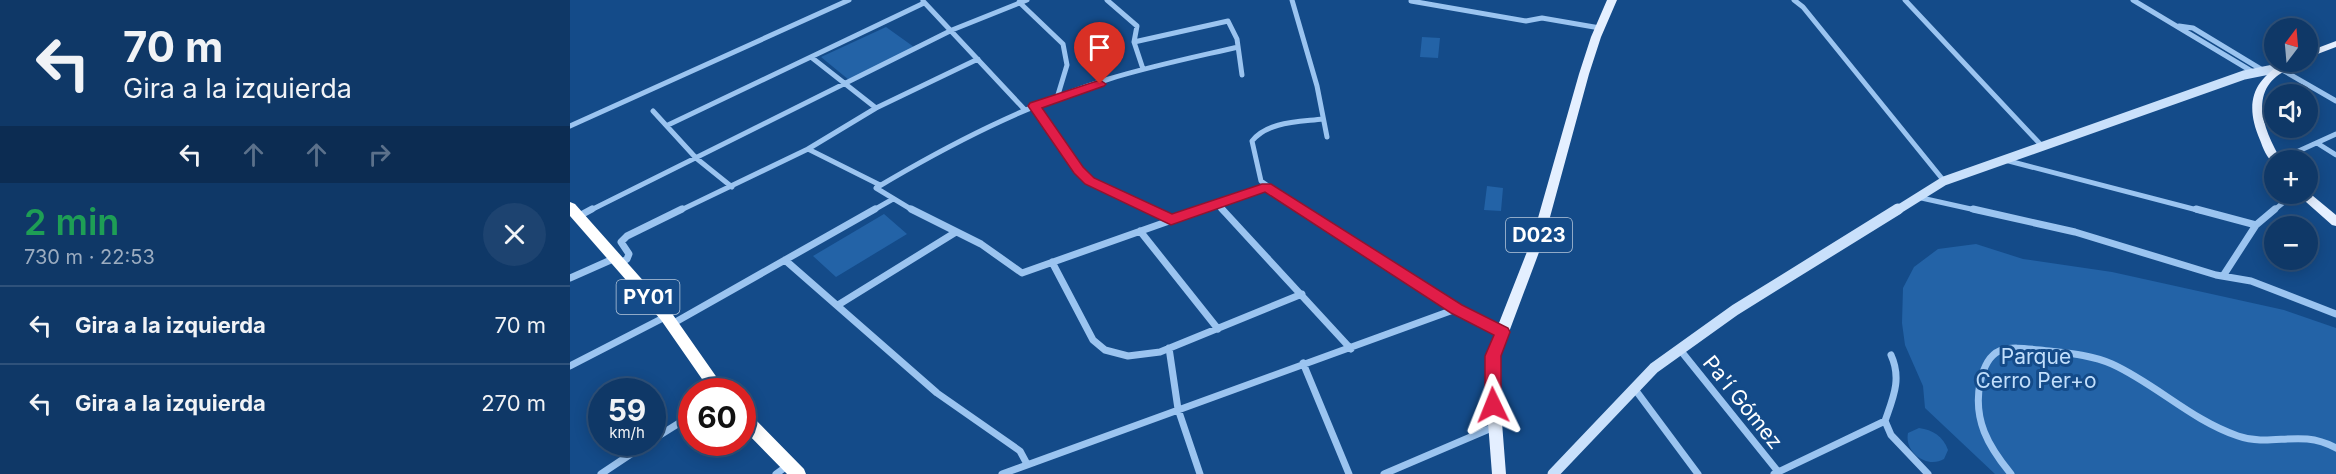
<!DOCTYPE html>
<html lang="es">
<meta charset="utf-8">
<style>
:root{--surface:#0f3867;--page:#1d4370;--text:#f1f3f6;--muted:#9bacc0;--line:#2f527b}
body{margin:0;font-family:Inter,sans-serif;background:var(--page);color:var(--text);height:100vh;display:flex;flex-direction:column;font-size:22px;white-space:nowrap}
*{box-sizing:border-box;margin:0}
p{font-size:20px;color:var(--muted)}
.icon{flex:none;width:33px;height:33px;fill:none;stroke:currentColor;stroke-width:2;stroke-linecap:round;stroke-linejoin:round}
.map{position:relative;flex:1;overflow:hidden}
.details{display:flex;flex-direction:column;background:var(--surface);width:570px}
.details>*{flex:none}
.hud{background:#0f3867;color:var(--text);overflow:hidden}
.needle{width:39px;rotate:16deg}
.buttons{position:absolute;left:1694px;top:18px;display:grid;gap:12px}
.buttons a{display:grid;place-items:center;width:54px;height:54px;border-radius:50%;background:var(--surface);box-shadow:0 3px 15px #0003,0 0 0 2px var(--line);font-size:30px}
.speed{position:absolute;left:18px;top:378px;display:flex;gap:12px;font-size:30px;font-weight:700;text-align:center}
.speed>*{display:grid;place-content:center;width:78px;height:78px;border-radius:50%;background:var(--surface);box-shadow:0 3px 15px #0003,0 0 0 2px var(--line);line-height:1}
.speed small{font-size:15px;font-weight:400}
.speed .limit{border:9px solid #d22;background:#fff;color:#111}
.pin{position:absolute;display:grid;place-items:center;width:51px;height:51px;color:#fff;margin:-62px -26px;border-radius:50% 50% 50% 0;rotate:-45deg;box-shadow:0 0 6px #0007}
.pin .icon{rotate:45deg}
.me{position:absolute;width:66px;margin:-33px;rotate:358deg;stroke-linejoin:round;filter:drop-shadow(0 0 4px #0008)}
.turn{display:flex;align-items:center;gap:21px;height:126px;padding:0 24px;font-size:27px}
.turn .icon{width:78px;height:78px;stroke-width:2.5}
.turn b{display:block;font-size:42px;line-height:51px}
.lanes{display:flex;align-items:center;height:57px;padding:0 24px;background:#0003;justify-content:center;gap:30px;direction:ltr}
.lanes .off{opacity:.35}
.round{display:grid;place-items:center;flex:none;width:63px;height:63px;border-radius:32px;background:var(--page)}
.headline{display:flex;align-items:center;justify-content:space-between;height:102px;padding:0 24px}
h1{font-size:36px;font-weight:600;line-height:45px;color:#1e9e55}
ul{padding:0;list-style:none}
li{display:flex;align-items:center;gap:18px;height:78px;padding:0 24px;border-top:2px solid var(--line)}
li div{flex:1}
li b{display:block;font-size:22px}
li em{font-style:normal}
main{display:flex;flex:1;min-height:0}
.map>svg:first-child{display:block}
.green{fill:#2363a7}
.lines{fill:none;stroke-linecap:round;stroke-linejoin:round}
.street-far1{stroke:#9bc4f0;stroke-width:5}
.street{stroke:#9bc4f0;stroke-width:7}
.secondary-far1{stroke:#c9e0fb;stroke-width:9}
.secondary{stroke:#c9e0fb;stroke-width:11}
.primary{fill:#e4efff;fill-rule:evenodd}
.highway{fill:#fff;fill-rule:evenodd}
.route{fill:#e11d48;stroke:#92132f;stroke-width:1.5}
.labels{text-anchor:middle;dominant-baseline:central;stroke-width:6;stroke-linejoin:round;paint-order:stroke}
.shield{fill:#144b89;stroke:#b8c9dc;stroke-width:1.5}
.shield-label{font-size:20px;font-weight:bold;fill:#fff}
.park-label{font-size:21px;fill:#c1defb;stroke:#144b89}
.street-label{font-size:21px;fill:#fff;stroke:#144b89}
</style>
<main>
<section class="details">
<div class="hud">
<div class="turn"><svg class="icon" aria-label="left" viewBox="0 0 24 24"><path d="M17 20v-9H6M10 6l-5 5 5 5"/></svg><div><b>70 m</b>Gira a la izquierda</div></div>
<div class="lanes"><svg class="icon" aria-label="left" viewBox="0 0 24 24"><path d="M17 20v-9H6M10 6l-5 5 5 5"/></svg><svg class="icon off" aria-label="ahead" viewBox="0 0 24 24"><path d="M12 20V5M6 11l6-6 6 6"/></svg><svg class="icon off" aria-label="ahead" viewBox="0 0 24 24"><path d="M12 20V5M6 11l6-6 6 6"/></svg><svg class="icon off" aria-label="right" viewBox="0 0 24 24"><path d="M7 20v-9h11M14 6l5 5-5 5"/></svg></div>
</div>
<div class="headline"><div><h1>2 min</h1><p>730 m · 22:53</p></div><a class="round"><svg class="icon" aria-label="close" viewBox="0 0 24 24"><path d="M6 6l12 12M18 6L6 18"/></svg></a></div>
<ul>
<li><svg class="icon" aria-label="left" viewBox="0 0 24 24"><path d="M17 20v-9H6M10 6l-5 5 5 5"/></svg><div><b>Gira a la izquierda</b></div><em>70 m</em></li>
<li><svg class="icon" aria-label="left" viewBox="0 0 24 24"><path d="M17 20v-9H6M10 6l-5 5 5 5"/></svg><div><b>Gira a la izquierda</b></div><em>270 m</em></li>
</ul>
</section>
<div class="map">
<svg width="1766" height="474" viewBox="0 0 1766 474">
<rect width="100%" height="100%" fill="#144b89"/>
<!-- green -->
<path class="green" d="M316,27L344,47L279,80L251,57Z
M852,37L870,38L868,58L850,57Z
M917,186L933,188L931,211L914,210Z
M314,214L337,234L266,277L243,256Z
M1406,244L1453,259L1542,272L1714,310L1766,328V474H1425L1355,408L1353,386L1335,345L1332,323L1333,288L1344,267L1368,249Z
M1349,428C1363,430 1373,436 1378,450L1374,459C1357,469 1334,452 1338,433Z"/>
<g class="lines">
<!-- street-far1 -->
<path class="street-far1" d="M537,0L567,26L564,42L573,69
M722,0L747,86L757,137
M1224,0L1233,7L1374,181
M1335,0L1471,145
M1563,0L1683,72
M353,1L455,110
M841,1L956,21L972,18L1030,28
M449,2L493,44L497,65L487,98
M1609,26L1623,28L1694,71
M564,42L658,21L667,39L672,75
M241,57L306,108
M1709,68L1766,101
M464,106L508,170L519,181L582,211
M83,111L126,158L162,187
M98,125L354,3
M0,126L279,0
M1747,143L1766,155
M238,149L310,185
M1435,160L1631,211
M1709,160L1766,134
M1347,197L1410,211
M647,204L653,211
M19,211L382,30L457,0
M109,211L238,149L306,108L408,59
M302,211L323,199
M344,211L306,188C380,144 456,105 539,79C581,66 625,57 668,47
M629,211L697,187
M734,211L691,181L682,141C698,121 730,122 753,119
M1703,211L1724,194"/>
<!-- street -->
<path class="street" d="M341,209L411,244L452,273L633,209
M579,209L601,220
M652,209L781,349
M732,209L886,309L932,332
M1403,209L1505,232L1646,275L1681,281L1766,314
M1626,209L1686,225
M9,216L22,209
M570,231L648,329
M215,260L367,393L450,451L457,464
M482,262L523,340L535,350L558,356L590,352L732,294
M49,264L57,259L59,254L51,242L57,236L112,209
M1653,276L1686,225L1705,209
M0,278L43,259
M268,305L386,232
M102,324L305,209
M599,348L608,409L630,474
M1111,351L1210,474
M733,363L779,474
M0,366L95,317
M1064,388L1128,474
M1315,421C1323,398 1332,379 1321,355
M1315,421L1321,435L1358,474
M82,440L122,415
M31,474L79,442
M206,474L217,466
M432,474L886,309
M814,474L924,427
M1204,474L1315,421
M1441,474C1418,446 1403,420 1410,383C1418,345 1435,346 1470,350C1494,353 1519,354 1542,364C1586,384 1621,420 1668,436C1703,448 1729,428 1766,448"/>
<!-- secondary-far1 -->
<path class="secondary-far1" d="M1326,211L1374,181L1674,75L1709,68"/>
<!-- secondary -->
<path class="secondary" d="M983,474L1084,368L1165,310L1328,209"/>
<!-- primary -->
<path class="primary" d="M1037,0H1047L1031,37L1019,74L974,239L930,356L929,384L936,474H922L915,384L916,356L962,239L1009,74L1021,37Z
M1766,41V47L1737,58V52Z
M1715,62H1726C1718,70 1707,74 1700,83C1682,106 1699,138 1711,160H1704V163C1697,159 1693,148 1690,140C1675,105 1681,81 1715,62Z
M1737,191L1766,215V226L1762,225L1727,194H1737Z"/>
<!-- highway -->
<path class="highway" d="M0,202L5,204L101,312L157,392H141L91,320L0,216Z
M172,410L178,412L234,469L236,474H217L172,428Z"/>
</g>
<!-- route -->
<path class="route" d="M530,80L536,84L534,86L472,108L513,167L524,178L602,214L692,184H701L892,305L938,328L940,332L931,356V405L929,410L923,412L918,410L915,405V356L924,335L881,313L695,192L601,225L515,184L504,173L458,106L460,103Z"/>
<g class="labels">
<!-- shield labels -->
<g class="shield">
<rect x="936" y="218" width="66" height="34" rx="4.5"/>
<rect x="46.5" y="280" width="63" height="34" rx="4.5"/>
</g>
<g class="shield-label">
<text x="969" y="235">D023</text>
<text x="78" y="297">PY01</text>
</g>
<!-- park labels -->
<g class="park-label">
<text x="1466" y="356">Parque<tspan x="1466" dy="24">Cerro Per+o</tspan></text>
</g>
<!-- street labels -->
<g class="street-label">
<text transform="translate(1173 402) rotate(51)">Pa'í Gómez</text>
</g>
</g>
</svg>
<div class="buttons">
<a><svg class="needle" viewBox="-14 -14 28 28"><path d="M0-13l5 13h-10z" fill="#e53935"/><path d="M0 13l5-13h-10z" fill="#9bacc0"/></svg></a>
<a><svg class="icon" aria-label="sound" viewBox="0 0 24 24"><path d="M4 9h4l5-4v14l-5-4H4zM17 9q2 3 0 6"/></svg></a>
<a>+</a>
<a>−</a>
</div>
<div class="speed"><div>59<small>km/h</small></div><div class="limit">60</div></div>
<div class="pin" style="left:530px;top:84px;background:#d93025"><svg class="icon" aria-label="arrive" viewBox="0 0 24 24"><path d="M6 21V4h12l-3 4 3 4H6"/></svg></div>
<svg class="me" style="left:923px;top:405px" viewBox="-20 -20 40 40"><path d="M0-17L14 15 0 8-14 15z" fill="#e11d48" stroke="#fff" stroke-width="4"/></svg>
</div>
</main>
